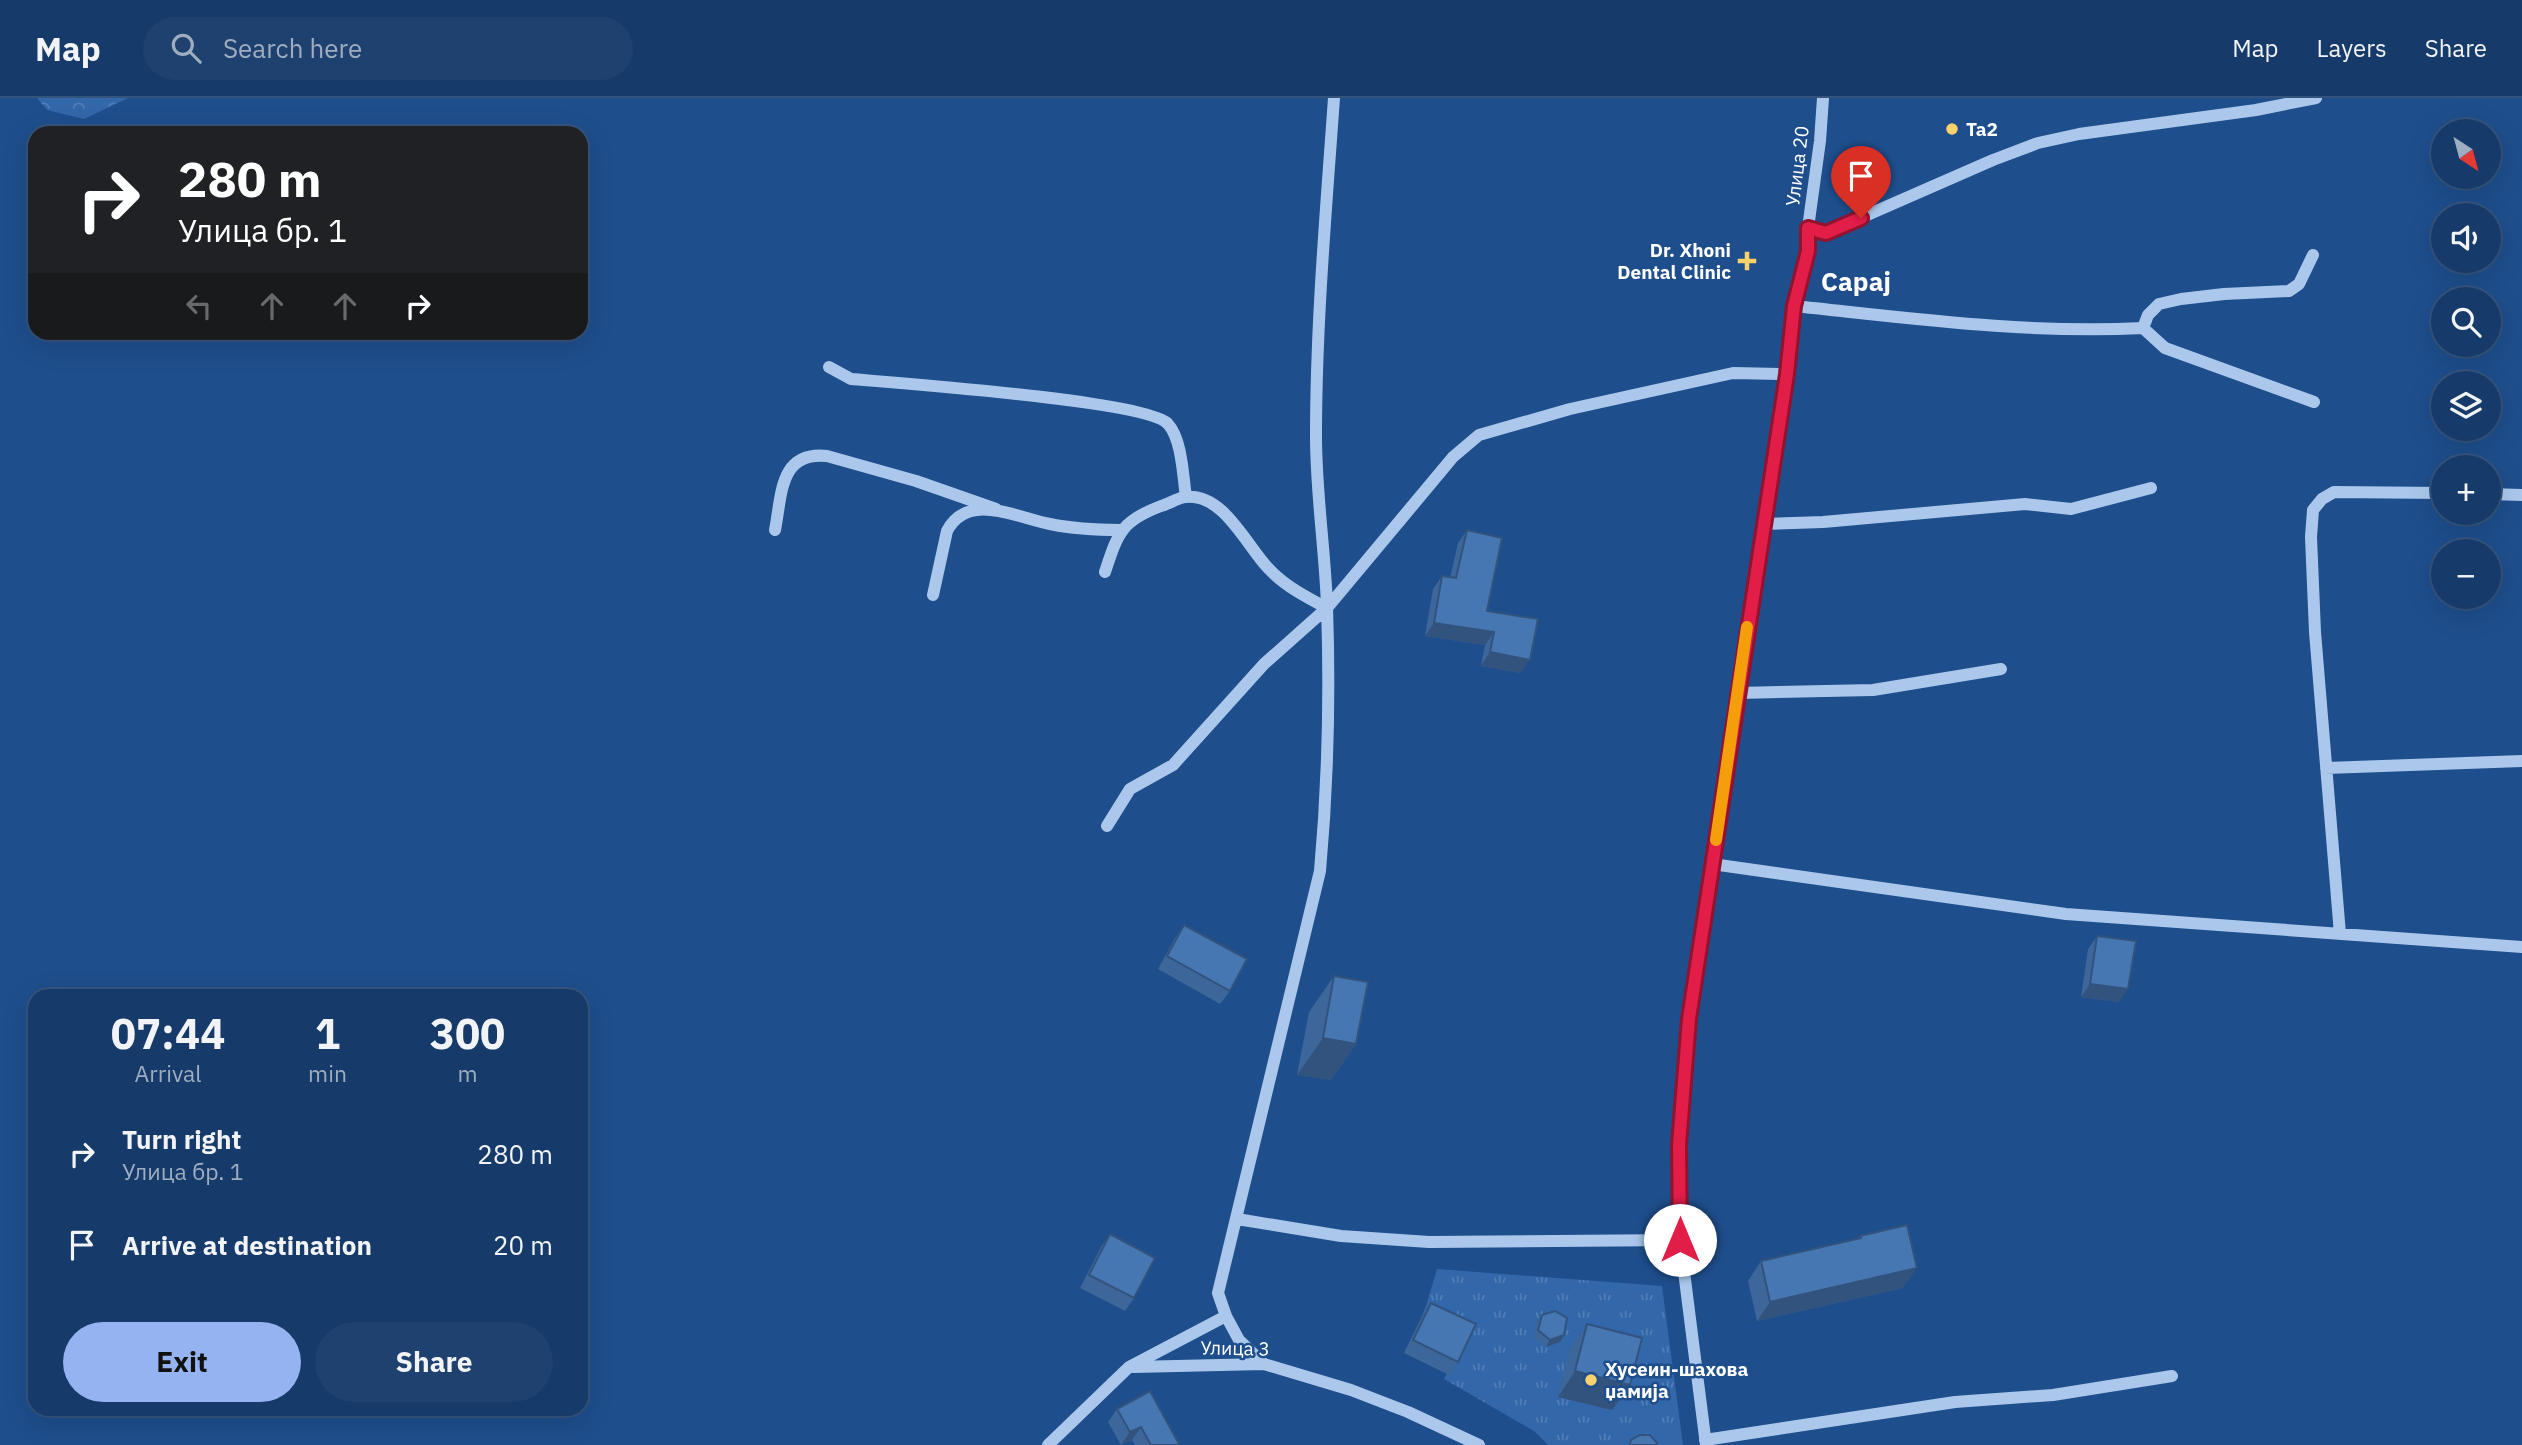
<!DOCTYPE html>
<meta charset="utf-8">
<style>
:root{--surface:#163a69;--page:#1f416f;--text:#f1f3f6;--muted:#9eadc0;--line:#35547d;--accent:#95b2f1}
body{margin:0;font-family:"IBM Plex Sans",sans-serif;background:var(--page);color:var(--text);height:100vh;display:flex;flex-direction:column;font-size:26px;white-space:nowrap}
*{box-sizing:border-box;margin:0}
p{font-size:23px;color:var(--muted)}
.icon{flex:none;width:38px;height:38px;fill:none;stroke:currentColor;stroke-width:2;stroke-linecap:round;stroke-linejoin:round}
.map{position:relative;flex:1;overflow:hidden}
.panel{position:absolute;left:28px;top:891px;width:560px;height:427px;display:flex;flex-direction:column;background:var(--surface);border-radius:21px;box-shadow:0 7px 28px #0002,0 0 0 2px var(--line)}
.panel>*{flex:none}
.hud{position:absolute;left:28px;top:28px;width:560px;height:214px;border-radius:21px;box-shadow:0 7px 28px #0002,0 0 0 2px var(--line);background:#202124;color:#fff;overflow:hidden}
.needle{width:46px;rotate:144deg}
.tools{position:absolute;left:2431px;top:21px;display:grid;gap:14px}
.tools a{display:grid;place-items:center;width:70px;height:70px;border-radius:50%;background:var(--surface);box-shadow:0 7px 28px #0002,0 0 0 2px var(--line);font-size:35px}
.pin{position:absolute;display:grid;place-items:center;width:60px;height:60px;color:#fff;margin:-72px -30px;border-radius:50% 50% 50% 0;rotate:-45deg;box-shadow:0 0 7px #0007}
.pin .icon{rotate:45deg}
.me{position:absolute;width:77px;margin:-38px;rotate:0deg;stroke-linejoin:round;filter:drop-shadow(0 0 5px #0008)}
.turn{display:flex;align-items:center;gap:24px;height:147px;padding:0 35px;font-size:32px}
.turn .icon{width:91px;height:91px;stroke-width:2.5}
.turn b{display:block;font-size:49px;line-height:60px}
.lanes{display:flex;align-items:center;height:66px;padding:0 35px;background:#0003;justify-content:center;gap:35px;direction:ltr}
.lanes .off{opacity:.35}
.eta{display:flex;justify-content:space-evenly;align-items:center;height:119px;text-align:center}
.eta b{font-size:42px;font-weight:700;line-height:49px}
.action{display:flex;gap:14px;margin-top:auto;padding:14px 35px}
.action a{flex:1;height:80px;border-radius:42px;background:var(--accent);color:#111;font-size:28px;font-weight:700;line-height:80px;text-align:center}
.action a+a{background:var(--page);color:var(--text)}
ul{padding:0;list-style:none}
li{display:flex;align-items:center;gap:21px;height:91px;padding:0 35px}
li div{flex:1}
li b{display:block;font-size:26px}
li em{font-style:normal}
header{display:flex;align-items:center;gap:42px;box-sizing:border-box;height:98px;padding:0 35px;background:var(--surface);border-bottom:2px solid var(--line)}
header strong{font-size:33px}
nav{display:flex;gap:38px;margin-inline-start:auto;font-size:24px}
.search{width:490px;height:63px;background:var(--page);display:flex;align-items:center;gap:18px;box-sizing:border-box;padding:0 24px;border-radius:38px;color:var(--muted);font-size:26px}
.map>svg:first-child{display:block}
.forest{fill:url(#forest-crowns)}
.park{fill:url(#park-tufts)}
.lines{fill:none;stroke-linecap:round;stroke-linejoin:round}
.minor{stroke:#abc8ec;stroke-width:12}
.wall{fill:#3d669a}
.shaded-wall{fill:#32537d}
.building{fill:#4777b3;stroke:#32537d;stroke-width:2}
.route-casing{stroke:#92132f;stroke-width:18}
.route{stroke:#e11d48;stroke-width:12}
.slow{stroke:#f59e0b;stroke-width:12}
.poi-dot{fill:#fbd16a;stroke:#1e4e8c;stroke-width:2.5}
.labels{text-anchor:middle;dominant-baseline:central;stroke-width:5;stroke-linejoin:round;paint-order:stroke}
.poi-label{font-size:19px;font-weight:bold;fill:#fff;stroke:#1e4e8c;text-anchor:start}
.street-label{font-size:19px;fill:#fff;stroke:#1e4e8c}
.district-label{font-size:26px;font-weight:bold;fill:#fff;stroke:#1e4e8c}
</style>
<header>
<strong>Map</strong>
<div class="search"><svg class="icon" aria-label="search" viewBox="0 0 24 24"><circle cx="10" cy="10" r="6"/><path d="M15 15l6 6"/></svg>Search here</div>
<nav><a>Map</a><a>Layers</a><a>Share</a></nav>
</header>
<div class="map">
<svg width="2522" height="1347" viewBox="0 0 2522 1347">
<defs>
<pattern id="forest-crowns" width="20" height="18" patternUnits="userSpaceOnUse" patternTransform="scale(1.75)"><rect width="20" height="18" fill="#3267a9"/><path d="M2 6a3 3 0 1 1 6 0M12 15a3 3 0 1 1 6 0" fill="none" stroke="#517eb6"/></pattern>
<pattern id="park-tufts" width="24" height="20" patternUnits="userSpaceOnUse" patternTransform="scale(1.75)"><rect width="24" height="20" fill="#3267a9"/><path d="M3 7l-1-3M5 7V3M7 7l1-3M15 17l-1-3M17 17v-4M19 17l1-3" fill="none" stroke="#517eb6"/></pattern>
</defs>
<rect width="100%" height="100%" fill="#1e4e8c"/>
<!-- forest -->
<path class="forest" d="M37,0H128L84,21L47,12Z"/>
<!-- park -->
<path class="park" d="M1437,1171L1662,1188L1683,1347H1548L1534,1333L1444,1281L1467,1238L1421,1220L1426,1208Z"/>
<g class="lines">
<!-- minor -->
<path class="minor" d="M1808,130L1826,135L1993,62L2038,45L2079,36L2256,12L2316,0
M1794,208C1910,220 2026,236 2143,230L2165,250L2314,304
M2143,230L2148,217L2159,206L2181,201L2224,196L2289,193L2299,186L2313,157
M829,269L851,281C897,285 1148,303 1168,326C1182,341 1183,379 1186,399
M2488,396L2522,397
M1763,426L1823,424L2025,406L2071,411L2151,390
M775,432C782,397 779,353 827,358L916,383L996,411
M1105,474C1118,435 1121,423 1161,408C1169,406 1179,399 1186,399C1224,395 1247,449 1269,471C1285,488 1306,499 1327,510
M933,497L947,433C968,393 1018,420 1050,426C1074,431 1097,432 1121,432
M1737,595L1873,592L2001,571
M2326,670L2522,663
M1107,728L1130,691L1173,667L1264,566L1327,510L1453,359L1479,337L1570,311L1733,275L1786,276
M1712,766L2066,816L2522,849
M2340,836L2315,534L2311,439L2313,412L2322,401L2334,394L2443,395
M1237,1121L1341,1138L1429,1144L1680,1142
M1226,1218L1239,1242L1264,1266
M1133,1269L1264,1266L1351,1292L1408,1314L1479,1347
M1705,1342L1955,1304L2053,1297L2172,1278
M1048,1347L1129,1269L1226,1218L1218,1195L1320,773C1328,685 1330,597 1327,508C1325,452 1316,395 1316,339C1316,226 1326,113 1334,0
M1706,1347L1680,1142L1679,1047L1685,973L1689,921L1786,276L1794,208L1808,153V130L1820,43L1823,0"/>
</g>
<!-- wall -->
<path class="wall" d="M1467,432L1487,513L1521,575L1481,568L1485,547L1425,538L1433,491L1442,478L1450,480L1458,445Z
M1184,827L1230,893L1220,906L1158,871L1175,840Z
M2097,838L2119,904L2081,899L2088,851Z
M1334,878L1356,946L1331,982L1297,977L1309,914Z
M1110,1136L1134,1200L1125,1213L1080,1190L1101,1149Z
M1860,1138L1903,1190L1757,1223L1748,1183L1761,1163L1858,1141Z
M1431,1205L1458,1264L1449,1277L1404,1255L1422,1218Z
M1542,1217L1560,1244L1546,1249L1534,1239L1537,1224Z
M1587,1226L1630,1287L1612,1312L1558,1299L1570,1251Z
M1117,1311L1179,1347H1135L1132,1342L1121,1347L1108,1324Z"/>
<!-- shaded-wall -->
<path class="shaded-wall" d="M1434,525L1494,534L1485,547L1425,538Z
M1490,554L1530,562L1521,575L1481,568Z
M2090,886L2128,891L2119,904L2081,899Z
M1323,940L1356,946L1331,982L1297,977Z
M1917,1170L1903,1190L1757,1223L1770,1204Z
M1564,1237L1560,1244L1546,1249L1550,1242Z
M1575,1273L1630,1287L1612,1312L1558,1299Z
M1141,1329L1132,1342L1121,1347L1130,1334Z"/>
<!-- building -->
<path class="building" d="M1467,432L1502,440L1487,513L1538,521L1530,562L1490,554L1494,534L1434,525L1442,478L1456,480Z
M1184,827L1247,861L1230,893L1167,858Z
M2097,838L2136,843L2128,891L2090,886Z
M1334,878L1368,884L1356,946L1323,940Z
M1907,1127L1917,1170L1770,1204L1761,1163L1861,1140L1860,1138Z
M1110,1136L1155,1160L1134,1200L1089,1177Z
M1431,1205L1476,1226L1458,1264L1413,1242Z
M1555,1213L1567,1220L1564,1237L1550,1242L1538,1232L1542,1217Z
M1587,1226L1642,1240L1630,1287L1575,1273Z
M1150,1293L1179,1346L1177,1347H1151L1141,1329L1130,1334L1117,1311Z
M1640,1337H1650L1657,1345V1347H1630L1631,1342Z"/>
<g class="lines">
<defs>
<path id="route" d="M1680,1142L1679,1047L1689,921L1787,276L1794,208L1808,153V130L1826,135L1861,120"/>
</defs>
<!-- route casing -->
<use href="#route" class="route-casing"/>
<!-- route -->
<use href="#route" class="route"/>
<!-- slow -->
<path class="slow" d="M1716,742L1747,529"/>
</g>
<!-- markers -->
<g class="poi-dot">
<circle cx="1952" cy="31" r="7"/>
<path d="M1743.5 152.5h7v7h7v7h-7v7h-7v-7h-7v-7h7z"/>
<circle cx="1591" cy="1282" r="7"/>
</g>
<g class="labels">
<!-- poi labels -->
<g class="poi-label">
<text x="1966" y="31">Ta2</text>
<text x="1731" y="152" text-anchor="end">Dr. Xhoni<tspan x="1731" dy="22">Dental Clinic</tspan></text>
<text x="1605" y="1271">Хусеин-шахова<tspan x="1605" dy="22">џамија</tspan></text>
</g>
<!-- street labels -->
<g class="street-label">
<text transform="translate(1797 68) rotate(-83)">Улица 20</text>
<text transform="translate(1235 1250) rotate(1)">Улица 3</text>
</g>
<!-- district labels -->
<g class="district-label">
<text x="1856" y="183">Сарај</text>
</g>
</g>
</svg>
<div class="tools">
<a><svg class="needle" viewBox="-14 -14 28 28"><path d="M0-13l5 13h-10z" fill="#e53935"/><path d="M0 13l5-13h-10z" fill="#9eadc0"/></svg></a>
<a><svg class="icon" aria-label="sound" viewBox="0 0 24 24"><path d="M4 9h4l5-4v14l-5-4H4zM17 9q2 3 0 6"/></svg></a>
<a><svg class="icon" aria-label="search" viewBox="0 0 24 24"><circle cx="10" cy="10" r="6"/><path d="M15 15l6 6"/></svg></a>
<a><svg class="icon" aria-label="layers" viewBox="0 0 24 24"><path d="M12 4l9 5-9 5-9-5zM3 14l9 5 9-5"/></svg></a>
<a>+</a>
<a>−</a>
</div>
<div class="pin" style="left:1861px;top:120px;background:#d93025"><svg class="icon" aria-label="arrive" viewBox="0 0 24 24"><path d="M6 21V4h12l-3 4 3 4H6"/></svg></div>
<svg class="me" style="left:1680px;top:1142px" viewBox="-20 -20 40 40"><circle r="19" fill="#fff"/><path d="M0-13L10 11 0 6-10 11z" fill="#e11d48"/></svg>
<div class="hud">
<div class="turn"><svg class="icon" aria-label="right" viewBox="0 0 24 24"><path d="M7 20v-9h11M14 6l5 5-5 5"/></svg><div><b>280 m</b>Улица бр. 1</div></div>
<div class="lanes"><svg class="icon off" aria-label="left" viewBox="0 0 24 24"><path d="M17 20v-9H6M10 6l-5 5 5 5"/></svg><svg class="icon off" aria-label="ahead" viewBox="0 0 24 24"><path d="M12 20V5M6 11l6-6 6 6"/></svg><svg class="icon off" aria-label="ahead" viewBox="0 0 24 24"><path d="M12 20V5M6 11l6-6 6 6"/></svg><svg class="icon" aria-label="right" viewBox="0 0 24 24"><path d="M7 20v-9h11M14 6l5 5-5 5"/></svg></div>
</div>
<section class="panel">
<div class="eta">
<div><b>07:44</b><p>Arrival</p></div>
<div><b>1</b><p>min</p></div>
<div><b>300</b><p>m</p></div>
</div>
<ul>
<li><svg class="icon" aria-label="right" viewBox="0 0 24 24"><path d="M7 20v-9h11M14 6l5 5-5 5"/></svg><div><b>Turn right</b><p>Улица бр. 1</p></div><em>280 m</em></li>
<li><svg class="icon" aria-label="arrive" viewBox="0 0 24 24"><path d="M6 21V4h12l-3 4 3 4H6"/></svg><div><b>Arrive at destination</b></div><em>20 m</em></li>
</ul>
<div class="action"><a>Exit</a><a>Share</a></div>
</section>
</div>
